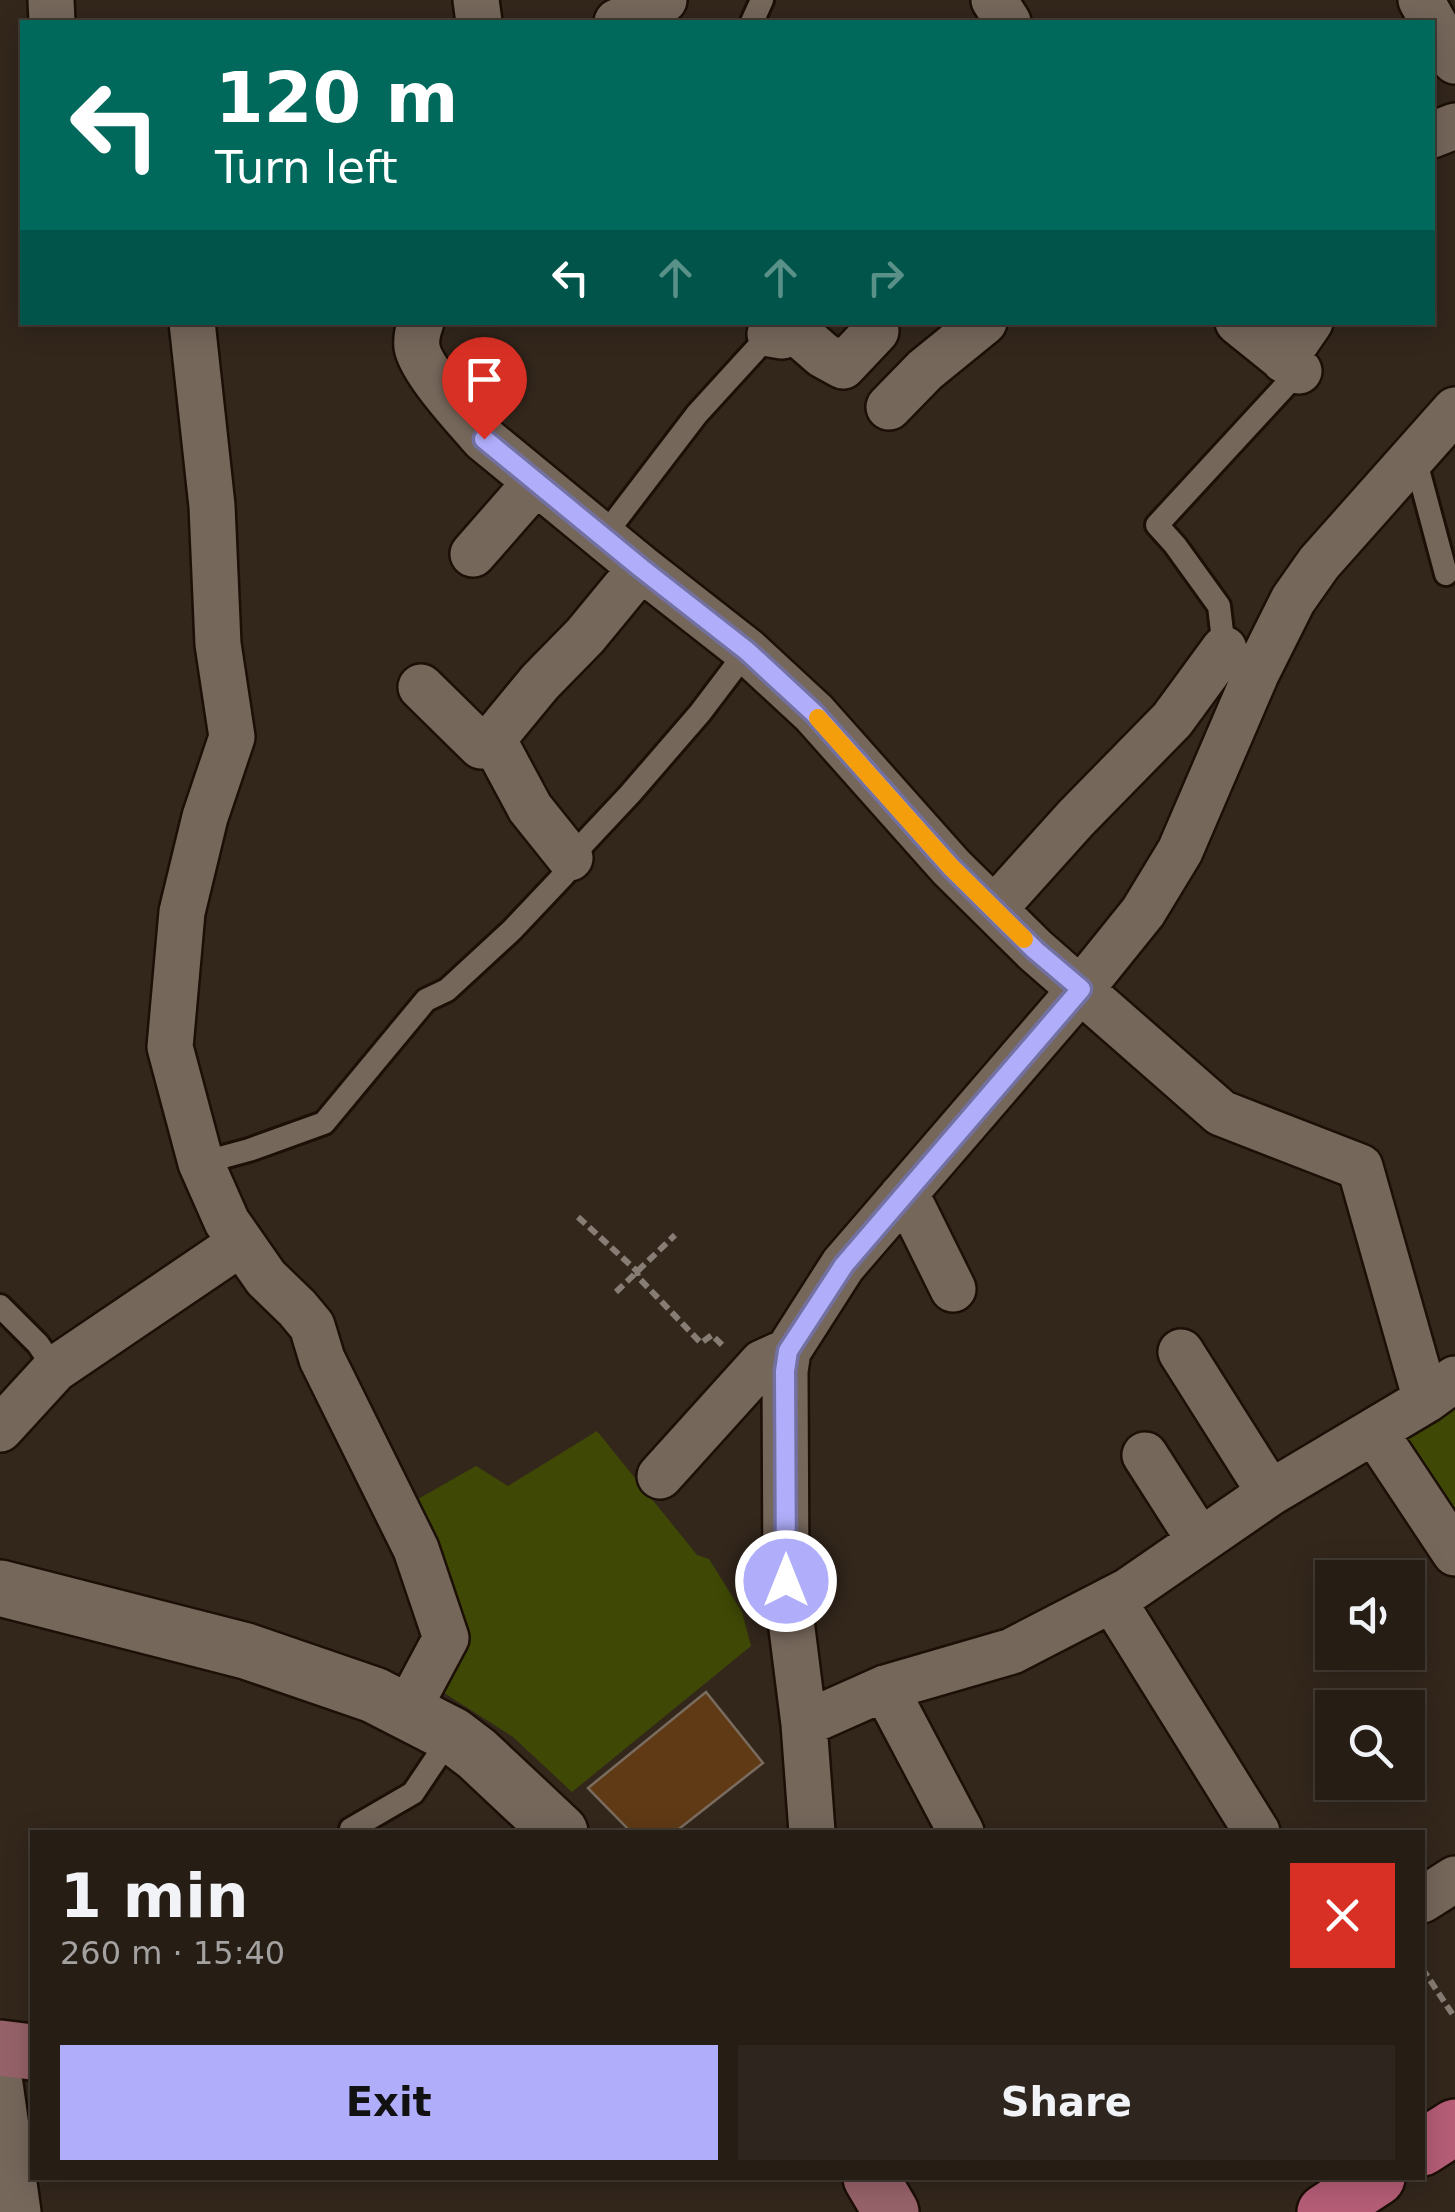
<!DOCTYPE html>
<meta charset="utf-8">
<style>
:root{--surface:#261d15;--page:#2e261e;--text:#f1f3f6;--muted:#a4a2a0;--line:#423b34;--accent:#b0aefa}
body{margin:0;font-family:"DejaVu Sans",sans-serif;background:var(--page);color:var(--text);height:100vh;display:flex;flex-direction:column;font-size:38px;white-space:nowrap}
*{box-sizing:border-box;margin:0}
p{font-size:32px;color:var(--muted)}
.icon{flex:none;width:55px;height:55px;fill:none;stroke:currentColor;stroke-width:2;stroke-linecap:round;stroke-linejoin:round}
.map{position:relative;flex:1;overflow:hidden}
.sheet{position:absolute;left:30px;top:1830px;width:1395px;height:350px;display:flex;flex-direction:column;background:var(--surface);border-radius:0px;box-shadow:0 5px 25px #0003,0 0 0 2px var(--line)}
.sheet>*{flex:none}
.banner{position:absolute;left:20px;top:20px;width:1415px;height:305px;border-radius:0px;box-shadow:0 5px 25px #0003,0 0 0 2px var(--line);background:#00695c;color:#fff;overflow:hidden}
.fabs{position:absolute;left:1315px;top:1560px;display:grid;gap:20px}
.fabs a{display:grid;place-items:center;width:110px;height:110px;border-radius:0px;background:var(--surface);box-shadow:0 5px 25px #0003,0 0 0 2px var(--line);font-size:50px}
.pin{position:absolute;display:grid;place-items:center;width:85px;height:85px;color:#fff;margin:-102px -42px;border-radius:50% 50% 50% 0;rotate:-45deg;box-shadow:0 0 10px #0007}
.pin .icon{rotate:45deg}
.me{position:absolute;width:110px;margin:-55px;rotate:0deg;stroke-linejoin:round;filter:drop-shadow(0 0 8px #0008)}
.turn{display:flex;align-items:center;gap:35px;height:210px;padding:0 30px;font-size:45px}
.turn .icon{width:130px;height:130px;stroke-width:2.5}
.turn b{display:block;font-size:70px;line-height:85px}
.lanes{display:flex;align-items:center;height:95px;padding:0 30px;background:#0003;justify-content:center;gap:50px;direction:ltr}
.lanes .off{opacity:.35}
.round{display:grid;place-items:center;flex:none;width:105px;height:105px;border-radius:0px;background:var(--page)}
.headline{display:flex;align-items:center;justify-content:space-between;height:170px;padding:0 30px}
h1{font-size:60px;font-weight:600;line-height:75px}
.button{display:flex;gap:20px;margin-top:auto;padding:20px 30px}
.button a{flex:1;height:115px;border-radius:0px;background:var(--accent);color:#111;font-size:40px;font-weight:600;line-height:115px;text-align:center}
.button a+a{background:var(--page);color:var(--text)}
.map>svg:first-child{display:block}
.green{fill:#3f4905}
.building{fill:#603a15;stroke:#7a6c5f;stroke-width:2.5}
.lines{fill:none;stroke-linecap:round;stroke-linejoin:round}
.service-casing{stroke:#1b0f06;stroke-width:28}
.minor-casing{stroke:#1b0f06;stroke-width:50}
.tertiary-casing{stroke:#1b0f06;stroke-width:60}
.secondary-casing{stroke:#1b0f06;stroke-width:60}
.primary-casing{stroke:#1b0f06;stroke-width:60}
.path{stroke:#877d74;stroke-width:6;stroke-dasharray:10 5;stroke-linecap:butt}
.service{stroke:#76675b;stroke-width:22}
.minor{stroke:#76675b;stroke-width:45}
.tertiary{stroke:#76675b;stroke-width:55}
.secondary{stroke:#966269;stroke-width:55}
.primary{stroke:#b55d77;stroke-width:55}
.route-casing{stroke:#7271a2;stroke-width:25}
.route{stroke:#b0aefa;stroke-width:18}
.slow{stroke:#f59e0b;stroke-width:18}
</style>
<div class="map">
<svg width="1455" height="2212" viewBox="0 0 1455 2212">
<rect width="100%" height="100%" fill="#33271c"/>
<!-- green -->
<path class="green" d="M1455,1396V1528L1392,1438Z
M597,1431L697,1555L709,1559L742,1612L751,1646L572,1792L513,1737L441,1691L411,1503L476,1466L508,1486Z"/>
<!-- building -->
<path class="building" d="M706,1692L763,1763L675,1832H631L588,1788Z"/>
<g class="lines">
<defs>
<path id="service" d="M752,22L762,0
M1409,462L1419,473L1446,574
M603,537L697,414L770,334V326
M1229,654L1224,649L1219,606L1175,545L1157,525L1299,371
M201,1163L249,1150L324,1123L426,1000L447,990L512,930L564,875L570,858L630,794L700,713L747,651
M0,1306L38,1344L55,1369
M353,1832L351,1829L413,1793L452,1735"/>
<path id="minor" d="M51,0L52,22
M476,0L479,22
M994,0L1008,22
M1421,0L1455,61
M617,22L664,0
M1432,135L1455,126
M192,322L212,506L218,644L232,737L205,817L182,912L170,1047L201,1163L227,1222L266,1278L297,1308L312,1326L322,1359L416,1549L446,1638L407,1711
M421,322C418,330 416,339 417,347C420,369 468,421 484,439L641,568L747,651L814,713L951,867L1035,950L1221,1113L1360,1167L1426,1400
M1238,322L1299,371
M770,334L782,336L793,329L823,355L843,366L876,331
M1284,360L1310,322
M889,407L925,370L984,322
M473,554L536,482
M421,687L481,746L493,739
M570,858L530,808L493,739L540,682L585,636L641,568
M994,909L1076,818L1172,720L1224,649
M902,1196L913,1208L953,1289
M1181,1352L1270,1493
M0,1429L55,1369L241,1243
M1374,1431L1455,1553
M1145,1455L1200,1541
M660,1476L762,1363L788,1351
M1112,1599L1257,1832
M885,1688L961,1832
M804,1724L885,1688L1012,1651L1128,1591L1270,1493L1426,1400L1455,1379
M812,1832L804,1724L786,1581L785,1371L788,1351L843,1265L1081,989L1143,912L1180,851L1256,674L1293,600L1319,563L1455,410
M1422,1900L1455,1879
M0,2084L18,2212"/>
<path id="tertiary" d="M0,1588L246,1651L374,1695L452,1735L477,1754L560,1832"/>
<path id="secondary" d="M0,2048L32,2052
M871,2178L891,2212"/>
<path id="primary" d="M1422,2148L1455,2127
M1325,2212L1377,2178"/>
</defs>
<!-- service casing -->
<use href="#service" class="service-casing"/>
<!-- minor casing -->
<use href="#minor" class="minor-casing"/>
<!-- tertiary casing -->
<use href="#tertiary" class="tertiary-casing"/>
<!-- secondary casing -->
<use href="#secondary" class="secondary-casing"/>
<!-- primary casing -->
<use href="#primary" class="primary-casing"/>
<!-- path -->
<path class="path" d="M578,1217L637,1271L638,1277L701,1343L712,1335L725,1348
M616,1292L675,1235
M1422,1968L1455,2018"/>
<!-- service -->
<use href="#service" class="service"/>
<!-- minor -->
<use href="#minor" class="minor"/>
<!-- tertiary -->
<use href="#tertiary" class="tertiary"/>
<!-- secondary -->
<use href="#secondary" class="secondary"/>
<!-- primary -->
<use href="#primary" class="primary"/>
</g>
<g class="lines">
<defs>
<path id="route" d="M484,439L641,568L747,651L814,713L951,867L1035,950L1081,989L844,1265L788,1351L785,1371L786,1581"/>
</defs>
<!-- route casing -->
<use href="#route" class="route-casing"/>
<!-- route -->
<use href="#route" class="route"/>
<!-- slow -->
<path class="slow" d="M818,718L951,867L1024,939"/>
</g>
</svg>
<div class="fabs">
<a><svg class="icon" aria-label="sound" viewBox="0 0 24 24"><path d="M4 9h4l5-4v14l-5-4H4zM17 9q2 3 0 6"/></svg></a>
<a><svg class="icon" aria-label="search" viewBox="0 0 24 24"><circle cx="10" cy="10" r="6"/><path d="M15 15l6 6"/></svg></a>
</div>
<div class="pin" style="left:484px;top:439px;background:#d93025"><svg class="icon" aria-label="arrive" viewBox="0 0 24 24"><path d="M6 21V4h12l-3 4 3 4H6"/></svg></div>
<svg class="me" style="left:786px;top:1581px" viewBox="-20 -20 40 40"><circle r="17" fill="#b0aefa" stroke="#fff" stroke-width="3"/><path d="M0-11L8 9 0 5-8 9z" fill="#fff"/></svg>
<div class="banner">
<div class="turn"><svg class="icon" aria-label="left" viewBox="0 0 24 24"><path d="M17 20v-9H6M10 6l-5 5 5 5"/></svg><div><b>120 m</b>Turn left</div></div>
<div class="lanes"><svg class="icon" aria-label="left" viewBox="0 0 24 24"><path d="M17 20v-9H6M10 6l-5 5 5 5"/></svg><svg class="icon off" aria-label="ahead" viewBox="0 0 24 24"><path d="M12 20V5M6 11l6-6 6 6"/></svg><svg class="icon off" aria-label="ahead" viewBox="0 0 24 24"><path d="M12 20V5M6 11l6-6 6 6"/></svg><svg class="icon off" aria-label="right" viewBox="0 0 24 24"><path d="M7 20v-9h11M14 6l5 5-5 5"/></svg></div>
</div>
<section class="sheet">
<div class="headline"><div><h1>1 min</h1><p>260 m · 15:40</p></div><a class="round" style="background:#d93025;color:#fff"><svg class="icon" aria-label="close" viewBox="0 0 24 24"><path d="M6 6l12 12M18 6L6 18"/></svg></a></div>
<div class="button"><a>Exit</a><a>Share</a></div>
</section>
</div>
